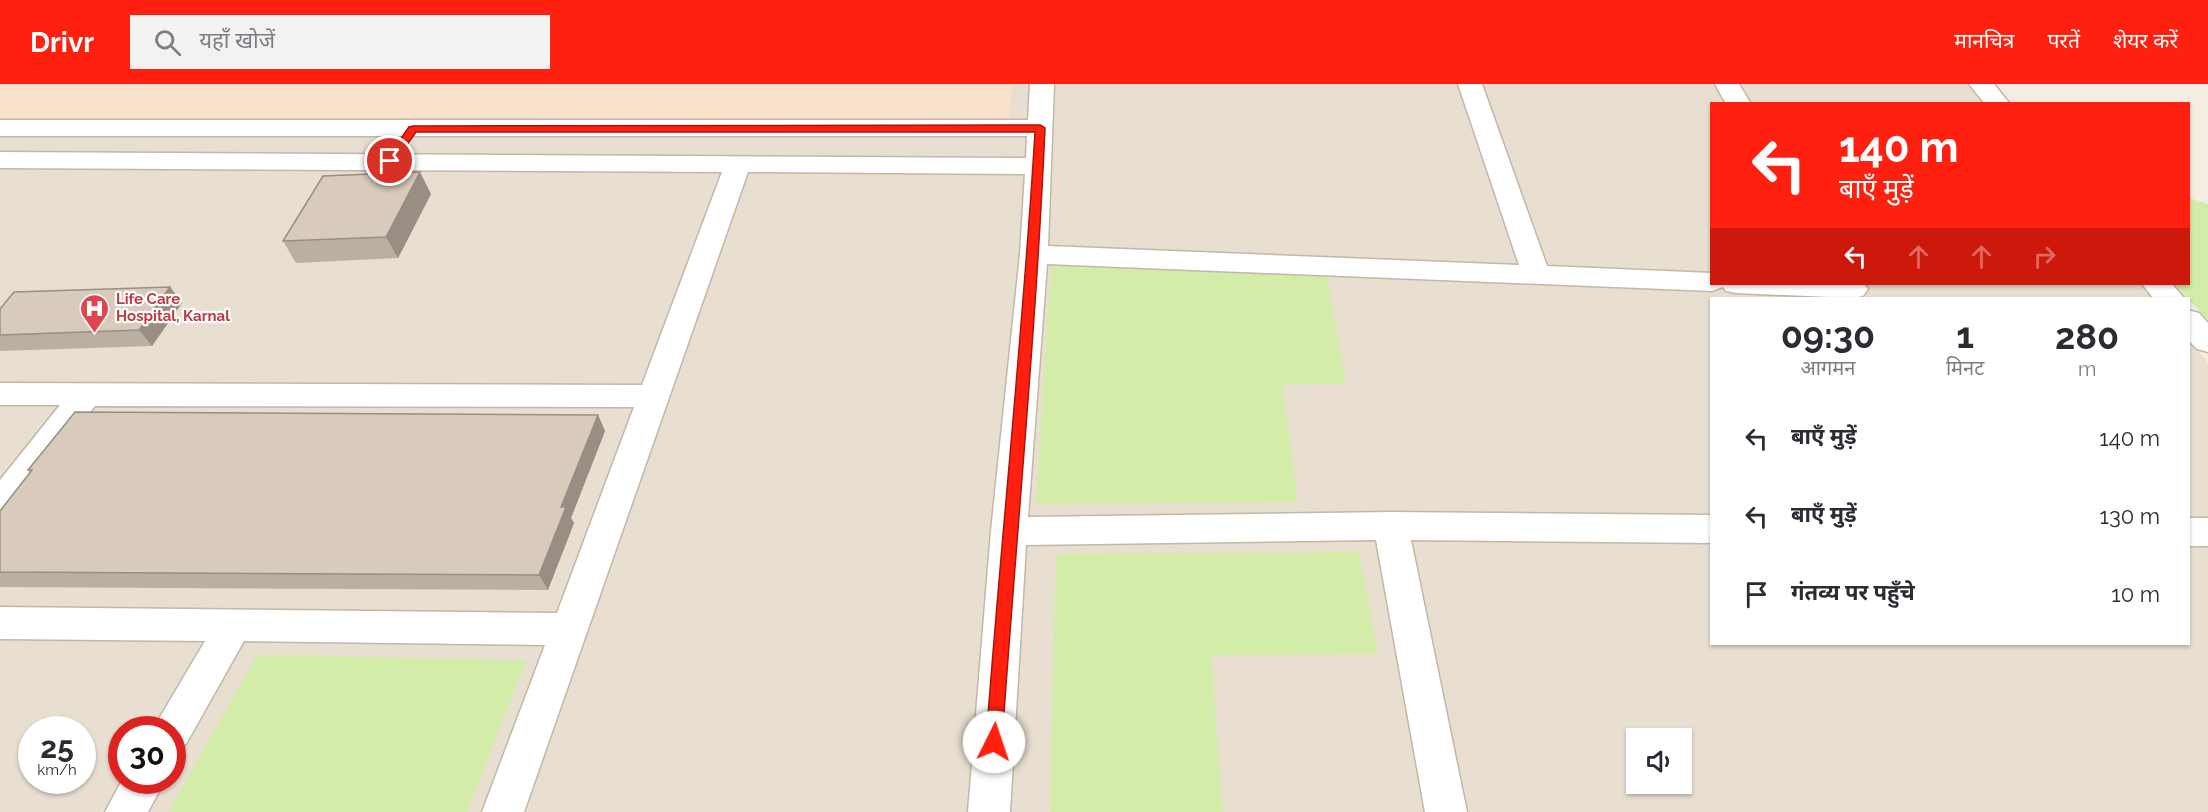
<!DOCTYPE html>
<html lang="hi">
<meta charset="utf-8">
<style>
:root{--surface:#fff;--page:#f2f2f3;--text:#2b2b33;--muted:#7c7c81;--accent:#ff200f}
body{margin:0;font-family:Raleway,"Noto Sans Devanagari",sans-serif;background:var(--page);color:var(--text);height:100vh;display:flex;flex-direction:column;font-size:22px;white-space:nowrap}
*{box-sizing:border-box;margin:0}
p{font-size:20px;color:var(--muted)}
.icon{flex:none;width:33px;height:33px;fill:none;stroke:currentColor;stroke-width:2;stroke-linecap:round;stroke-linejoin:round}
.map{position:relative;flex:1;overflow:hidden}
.sheet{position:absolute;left:1710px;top:213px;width:480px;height:348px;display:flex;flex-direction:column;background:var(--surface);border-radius:0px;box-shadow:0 2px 4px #0004}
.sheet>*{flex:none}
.hud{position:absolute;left:1710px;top:18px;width:480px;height:183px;border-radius:0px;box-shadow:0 2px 4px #0004;background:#ff200f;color:#fff;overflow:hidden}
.tools{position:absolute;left:1626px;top:644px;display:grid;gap:12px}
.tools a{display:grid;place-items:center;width:66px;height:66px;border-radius:0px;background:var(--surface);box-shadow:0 2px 4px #0004;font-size:30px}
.speed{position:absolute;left:18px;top:632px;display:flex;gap:12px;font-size:30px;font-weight:700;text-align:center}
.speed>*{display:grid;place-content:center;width:78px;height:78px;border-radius:50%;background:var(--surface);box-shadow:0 2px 4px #0004;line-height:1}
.speed small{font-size:15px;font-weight:400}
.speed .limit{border:9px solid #d22;background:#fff;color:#111}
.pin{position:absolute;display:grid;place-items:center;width:51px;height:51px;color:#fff;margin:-26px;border:3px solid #fff;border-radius:50%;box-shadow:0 2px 6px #0007}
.me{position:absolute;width:66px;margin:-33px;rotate:4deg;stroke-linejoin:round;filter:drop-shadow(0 0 4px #0008)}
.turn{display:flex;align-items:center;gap:21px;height:126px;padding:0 30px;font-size:27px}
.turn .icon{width:78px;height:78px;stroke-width:2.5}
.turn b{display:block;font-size:42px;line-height:51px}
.lanes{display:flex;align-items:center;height:57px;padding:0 30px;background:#0003;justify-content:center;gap:30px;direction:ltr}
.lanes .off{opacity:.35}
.eta{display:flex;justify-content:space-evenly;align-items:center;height:102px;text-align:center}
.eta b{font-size:36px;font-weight:700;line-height:42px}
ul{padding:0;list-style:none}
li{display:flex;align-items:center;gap:18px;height:78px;padding:0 30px}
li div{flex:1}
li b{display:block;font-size:22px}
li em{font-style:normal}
header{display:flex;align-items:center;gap:36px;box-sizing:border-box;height:84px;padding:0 30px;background:var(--accent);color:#fff}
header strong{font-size:28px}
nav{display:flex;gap:33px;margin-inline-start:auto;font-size:21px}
.search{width:420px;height:54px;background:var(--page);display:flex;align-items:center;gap:15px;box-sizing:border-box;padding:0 21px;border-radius:0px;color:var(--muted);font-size:22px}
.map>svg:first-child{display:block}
.residential{fill:#e8dfd1;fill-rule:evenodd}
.commercial{fill:#f8e2cc}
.green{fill:#d3eca8}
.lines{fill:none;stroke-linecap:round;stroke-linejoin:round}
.street-casing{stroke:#c2b7a8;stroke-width:3}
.street{fill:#fff;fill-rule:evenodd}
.wall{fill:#bbafa1}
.shaded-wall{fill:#988e83}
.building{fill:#d9cbbb;stroke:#988e83;stroke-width:1.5}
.route{fill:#ff200f;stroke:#a6150a;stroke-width:1.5}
.labels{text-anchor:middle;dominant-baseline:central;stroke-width:4.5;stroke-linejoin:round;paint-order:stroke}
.health-label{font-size:15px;font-weight:bold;fill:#be3a42;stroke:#fff;text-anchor:start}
</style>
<header>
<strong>Drivr</strong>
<div class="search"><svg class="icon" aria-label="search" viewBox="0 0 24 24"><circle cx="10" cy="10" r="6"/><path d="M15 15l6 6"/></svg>यहाँ खोजें</div>
<nav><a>मानचित्र</a><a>परतें</a><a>शेयर करें</a></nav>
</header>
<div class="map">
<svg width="2208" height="728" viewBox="0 0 2208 728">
<rect width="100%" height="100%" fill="#f3ede3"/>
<!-- residential -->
<path class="residential" d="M0,0H1966L1983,19L1712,20V200H2139L2152,214H1712V560H2188L2189,256L2208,279V728H0ZM32,645H82V696H32ZM122,645H172V696H122ZM1636,654H1682V699H1636Z"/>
<!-- commercial -->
<path class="commercial" d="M0,0H1012L1009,41L0,35Z"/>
<!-- green -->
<path class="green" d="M2189,114L2208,120V236L2174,200H2188Z
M1051,180L1327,193L1346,300L1282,301L1298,418L1036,420Z
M1359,468L1378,570L1211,571L1223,728H1050L1056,470Z
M257,571L526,576L467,728H168Z"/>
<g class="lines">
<defs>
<path id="street" d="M1030,0H1054L1048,162L1519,181L1458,0H1482L1547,182L1712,189V200H1864L1868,205L1863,212L1852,214L1736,209L1726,207L1723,203L1712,207L1047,180L1028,433L1391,428L1712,431V459L1411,456L1467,728H1425L1376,456L1026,461L1010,728H968L991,447L1020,170L1025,90L748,88L524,728H482L545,561L244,557L186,660L172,665V645H153L205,557L0,555V523L557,529L634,323L95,322L12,429L0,433V396L60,321H0V299L642,301L722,88L0,84V68L1026,74L1027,52H0V36H1028Z
M1715,0H1739L1751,20H1726Z
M1969,0H1994L2010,20H1985Z
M2142,200H2172L2184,214H2153Z
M2188,226L2199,229L2208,239V268L2197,265L2188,256Z
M2188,434H2208V462H2188Z
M122,696H165L148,728H105Z"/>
</defs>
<!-- street casing -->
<use href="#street" class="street-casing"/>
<!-- street -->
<use href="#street" class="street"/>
</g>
<!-- wall -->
<path class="wall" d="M431,110L398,174L296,179L283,157Z
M170,203L182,219L152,262L0,267V225Z
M598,331L605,347L571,434L574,439L548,506L0,503V427L30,389L28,386Z"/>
<!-- shaded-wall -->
<path class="shaded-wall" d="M420,88L431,110L398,174L386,153Z
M170,203L182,219L152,262L139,246Z
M598,331L605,347L571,434L574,439L548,506L539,491L561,423Z"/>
<!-- building -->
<path class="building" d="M420,88L386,153L283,157L323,92Z
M170,203L139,246L0,251V225L14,208Z
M75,328L598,331L561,423H566L539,491L0,488V427L32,386H28Z"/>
<!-- route -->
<path class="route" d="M1040,41L1045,44C1036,249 1016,453 1002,658L1000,663L994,665L988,663L986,658C1001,454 1023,251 1035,48H416L394,79H387L385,77L409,43L413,42Z"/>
<!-- icons -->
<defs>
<symbol id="hospital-pin" viewBox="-11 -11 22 30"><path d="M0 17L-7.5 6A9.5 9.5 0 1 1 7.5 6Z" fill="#e0444e" stroke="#fff"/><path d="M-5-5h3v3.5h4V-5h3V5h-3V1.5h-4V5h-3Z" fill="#fff"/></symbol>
</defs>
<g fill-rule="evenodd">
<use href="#hospital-pin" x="78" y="208" width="33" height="45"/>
</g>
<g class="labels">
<!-- health labels -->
<g class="health-label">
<text x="116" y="215">Life Care<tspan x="116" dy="17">Hospital, Karnal</tspan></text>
</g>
</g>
</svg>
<div class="tools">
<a><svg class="icon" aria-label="sound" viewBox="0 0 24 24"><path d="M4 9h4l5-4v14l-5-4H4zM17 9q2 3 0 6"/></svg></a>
</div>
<div class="speed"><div>25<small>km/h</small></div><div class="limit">30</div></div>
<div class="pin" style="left:390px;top:77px;background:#d93025"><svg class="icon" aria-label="arrive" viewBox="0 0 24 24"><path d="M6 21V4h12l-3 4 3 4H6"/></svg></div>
<svg class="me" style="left:994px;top:658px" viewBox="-20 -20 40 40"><circle r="19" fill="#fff"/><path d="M0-13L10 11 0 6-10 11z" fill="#ff200f"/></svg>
<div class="hud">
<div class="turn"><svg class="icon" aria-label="left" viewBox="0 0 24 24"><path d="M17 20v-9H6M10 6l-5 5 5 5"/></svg><div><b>140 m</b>बाएँ मुड़ें</div></div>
<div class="lanes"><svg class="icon" aria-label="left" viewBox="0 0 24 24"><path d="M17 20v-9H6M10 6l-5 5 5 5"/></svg><svg class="icon off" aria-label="ahead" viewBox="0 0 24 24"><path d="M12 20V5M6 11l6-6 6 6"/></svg><svg class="icon off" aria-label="ahead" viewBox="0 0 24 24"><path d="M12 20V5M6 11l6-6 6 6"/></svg><svg class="icon off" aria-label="right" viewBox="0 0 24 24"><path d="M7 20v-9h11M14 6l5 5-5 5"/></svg></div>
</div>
<section class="sheet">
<div class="eta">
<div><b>09:30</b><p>आगमन</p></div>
<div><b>1</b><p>मिनट</p></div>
<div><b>280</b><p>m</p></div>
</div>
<ul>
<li><svg class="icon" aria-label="left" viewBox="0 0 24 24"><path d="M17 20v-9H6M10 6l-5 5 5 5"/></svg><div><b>बाएँ मुड़ें</b></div><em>140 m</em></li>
<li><svg class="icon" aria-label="left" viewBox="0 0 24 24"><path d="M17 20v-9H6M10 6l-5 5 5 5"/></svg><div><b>बाएँ मुड़ें</b></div><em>130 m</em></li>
<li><svg class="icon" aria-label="arrive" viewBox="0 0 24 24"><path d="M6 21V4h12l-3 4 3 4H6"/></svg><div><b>गंतव्य पर पहुँचे</b></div><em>10 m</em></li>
</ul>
</section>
</div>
